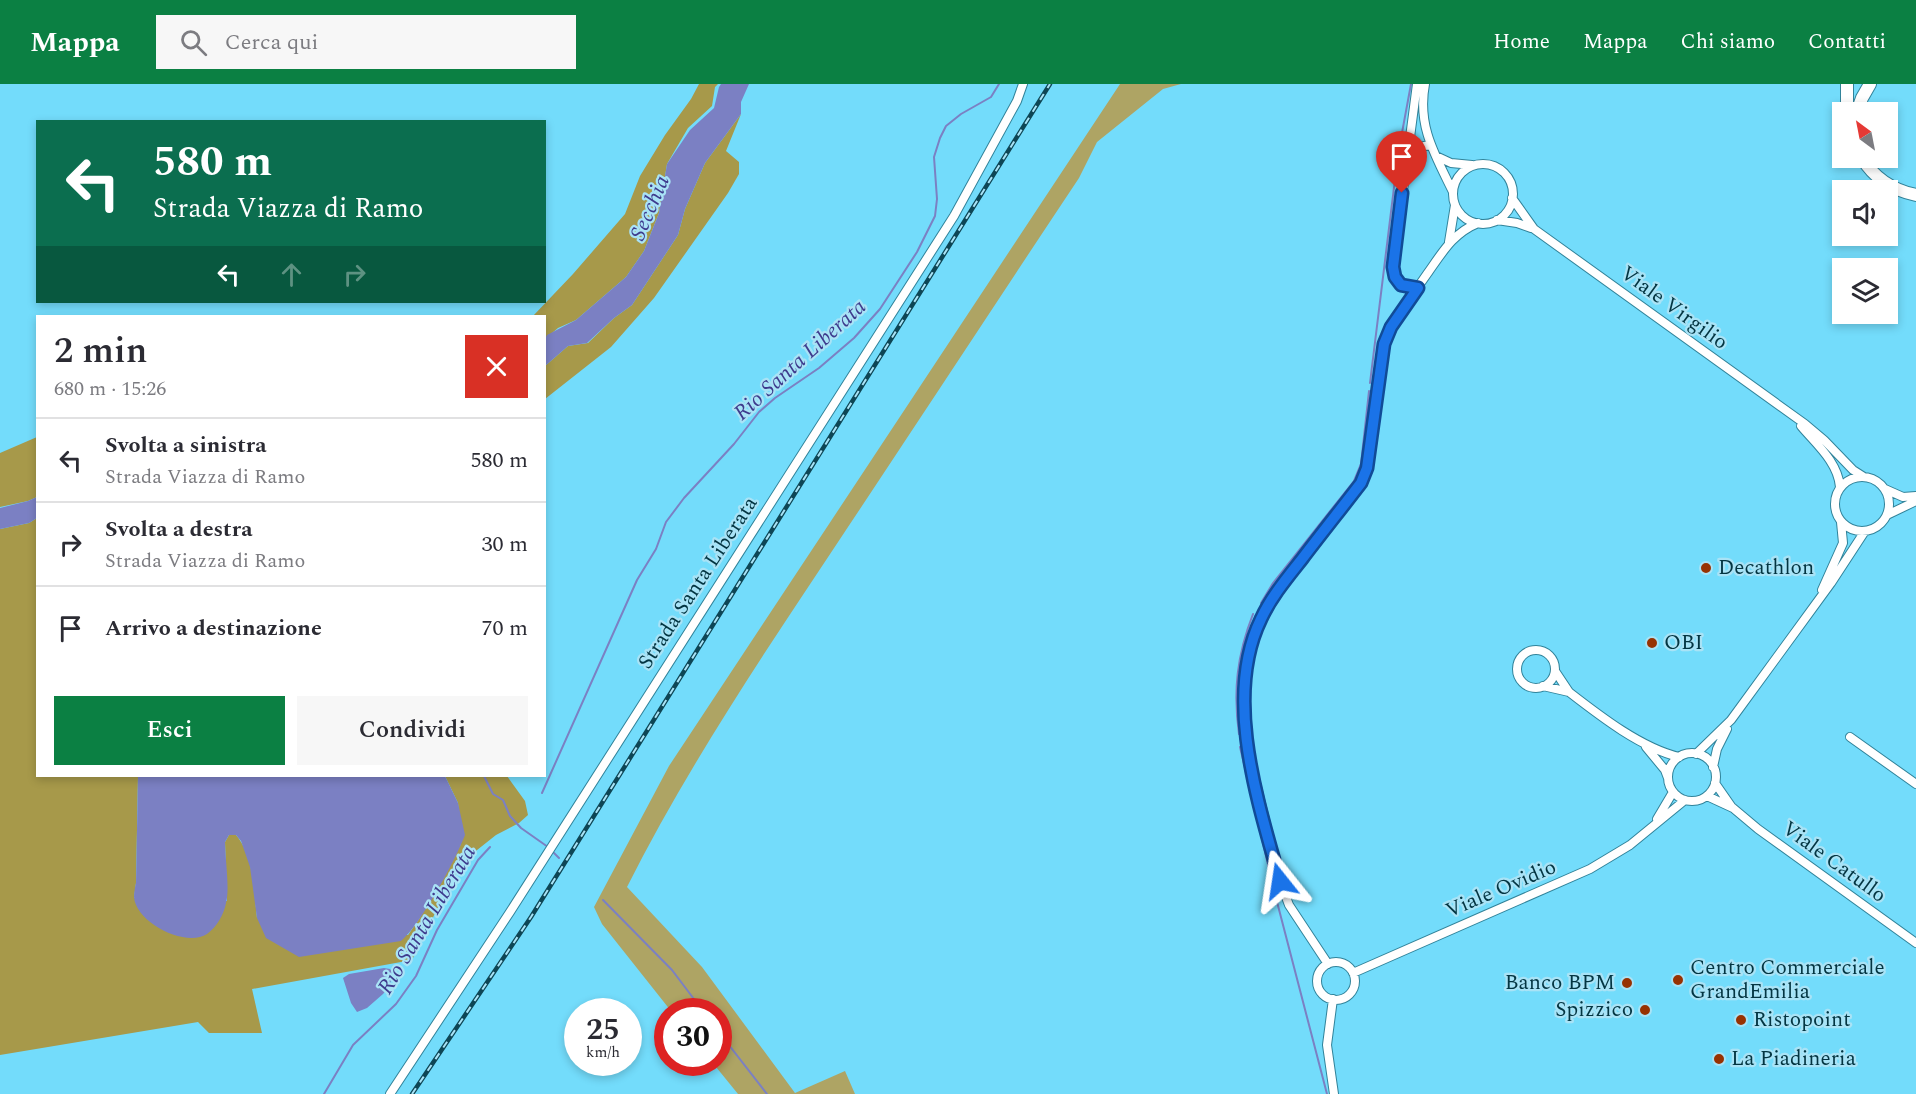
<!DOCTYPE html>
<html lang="it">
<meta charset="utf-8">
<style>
:root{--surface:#fff;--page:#f7f7f7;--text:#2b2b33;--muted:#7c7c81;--line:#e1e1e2;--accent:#0b8043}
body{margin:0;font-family:Spectral,serif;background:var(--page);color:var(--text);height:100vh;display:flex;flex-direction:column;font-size:22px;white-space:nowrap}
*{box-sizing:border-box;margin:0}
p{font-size:20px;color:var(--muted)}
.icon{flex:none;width:33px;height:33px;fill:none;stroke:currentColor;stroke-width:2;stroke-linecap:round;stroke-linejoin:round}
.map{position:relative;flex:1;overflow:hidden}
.sheet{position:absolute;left:36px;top:231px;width:510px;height:462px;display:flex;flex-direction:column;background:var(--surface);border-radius:0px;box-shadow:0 3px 9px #0003}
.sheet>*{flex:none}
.top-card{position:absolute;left:36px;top:36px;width:510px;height:183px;border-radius:0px;box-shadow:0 3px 9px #0003;background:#0b6e4f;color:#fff;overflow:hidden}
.needle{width:39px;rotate:328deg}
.buttons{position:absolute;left:1832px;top:18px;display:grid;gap:12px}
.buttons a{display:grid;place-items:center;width:66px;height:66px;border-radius:0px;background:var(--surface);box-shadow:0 3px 9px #0003;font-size:30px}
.speed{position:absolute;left:564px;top:914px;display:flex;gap:12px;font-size:30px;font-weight:700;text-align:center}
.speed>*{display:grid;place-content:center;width:78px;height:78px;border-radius:50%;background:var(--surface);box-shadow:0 3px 9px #0003;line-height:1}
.speed small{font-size:15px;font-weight:400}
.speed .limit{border:9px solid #d22;background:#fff;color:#111}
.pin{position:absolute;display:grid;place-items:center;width:51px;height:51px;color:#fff;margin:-62px -26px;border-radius:50% 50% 50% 0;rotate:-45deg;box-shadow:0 0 6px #0007}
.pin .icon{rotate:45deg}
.me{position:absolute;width:66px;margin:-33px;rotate:345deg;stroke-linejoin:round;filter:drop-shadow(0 0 4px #0008)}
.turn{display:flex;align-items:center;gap:21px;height:126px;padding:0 18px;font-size:27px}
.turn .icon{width:78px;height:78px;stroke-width:2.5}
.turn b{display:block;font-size:42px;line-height:51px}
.lanes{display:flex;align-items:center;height:57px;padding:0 18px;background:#0003;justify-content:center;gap:30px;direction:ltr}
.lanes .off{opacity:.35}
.round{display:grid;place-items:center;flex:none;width:63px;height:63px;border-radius:0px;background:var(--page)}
.headline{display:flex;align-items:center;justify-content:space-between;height:102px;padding:0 18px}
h1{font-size:36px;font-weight:600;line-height:45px}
.button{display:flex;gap:12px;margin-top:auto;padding:12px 18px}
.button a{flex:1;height:69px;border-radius:0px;background:var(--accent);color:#fff;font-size:24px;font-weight:600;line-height:69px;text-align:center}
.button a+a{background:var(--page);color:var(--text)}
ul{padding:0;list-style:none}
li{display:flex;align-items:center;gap:18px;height:84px;padding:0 18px;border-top:2px solid var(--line)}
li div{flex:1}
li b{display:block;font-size:22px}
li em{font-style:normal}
header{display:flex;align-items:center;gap:36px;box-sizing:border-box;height:84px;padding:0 30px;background:var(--accent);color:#fff}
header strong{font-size:28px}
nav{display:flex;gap:33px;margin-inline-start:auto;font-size:21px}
.search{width:420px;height:54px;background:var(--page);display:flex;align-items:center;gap:15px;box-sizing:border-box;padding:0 21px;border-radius:0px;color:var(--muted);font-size:22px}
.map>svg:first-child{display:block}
.green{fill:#aea464}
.forest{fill:#a7994a}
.water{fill:#7b80c3}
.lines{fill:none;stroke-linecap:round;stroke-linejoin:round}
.stream{stroke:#7b80c3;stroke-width:2}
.minor-casing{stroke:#31839a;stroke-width:10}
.highway-casing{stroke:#31839a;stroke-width:14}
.minor{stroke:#fff;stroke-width:8}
.highway{stroke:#fff;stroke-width:12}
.rail-casing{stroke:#0e4655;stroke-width:4.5}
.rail{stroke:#a9e3f6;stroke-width:2;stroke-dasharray:7;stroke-linecap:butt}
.route-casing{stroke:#114b97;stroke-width:15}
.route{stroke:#1a73e8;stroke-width:10}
.poi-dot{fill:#973202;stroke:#a9e3f6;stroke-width:2}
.labels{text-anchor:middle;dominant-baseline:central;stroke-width:4.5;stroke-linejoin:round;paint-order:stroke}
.street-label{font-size:21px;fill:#033542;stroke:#a9e3f6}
.poi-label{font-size:21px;fill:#033542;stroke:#a9e3f6;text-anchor:start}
.water-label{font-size:22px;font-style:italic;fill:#3e3b8d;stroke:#a9e3f6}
</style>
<header>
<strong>Mappa</strong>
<div class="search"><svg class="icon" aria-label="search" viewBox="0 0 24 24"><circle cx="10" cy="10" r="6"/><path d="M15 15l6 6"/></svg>Cerca qui</div>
<nav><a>Home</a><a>Mappa</a><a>Chi siamo</a><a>Contatti</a></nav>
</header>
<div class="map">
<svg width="1916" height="1010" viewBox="0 0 1916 1010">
<rect width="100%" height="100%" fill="#73dcfb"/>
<!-- green -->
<path class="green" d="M1120,0H1181L1163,5L1097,58L1079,94C1001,211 924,329 846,446C769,562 690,678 627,803L702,883L795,1009L845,987L855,1010H738L712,978H718V927H671L602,840L594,823L669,682Z"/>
<!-- forest -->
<path class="forest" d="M699,0H718L715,3L712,22L688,44L667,80L659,129L644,167L626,193L576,236L558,244L545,255L544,232H533L573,190L625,130L640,92L665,51L691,15Z
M741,30L726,67L739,78V90L728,109L654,214L611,263L545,315V282L568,262L588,259L614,234L632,221L678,151L685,125L705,79Z
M37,353V413L28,417L0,423V369Z
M37,434L38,692H138L136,799L134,814L227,817L225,758L229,751H236C254,772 254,808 257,834L408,851L419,835L461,760L458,719L445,692H507L525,717L528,731L519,739L496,751L467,774L448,803L412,876L252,905L262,949H209L198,938L0,971V445L29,439Z"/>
<!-- water -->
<path class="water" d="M721,0H749L741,18V30L705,79L685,125L678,151L632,221L614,234L587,259L568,262L545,282V255L547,251L576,236L626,193L644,167L659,129L667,80L690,46L714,24L719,3Z
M37,413V434L29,439L0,445V424L28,417Z
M138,692H445L458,719L465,751C455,777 421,840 401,857L299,873L266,854L257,834L250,783L241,757L236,751H229L225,758C225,774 230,805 226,819C224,830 217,843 207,850C186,864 136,839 134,813C134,809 135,803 136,799Z
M384,884L390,885L392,888L390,902L383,910L367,924L357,928L351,919L343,894L349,890Z"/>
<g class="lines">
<!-- stream -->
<path class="stream" d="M1399,65L1411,0
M1370,299L1397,79
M1261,519L1273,499L1354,397L1361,380L1369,307
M1239,650C1233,607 1237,571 1253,530
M1240,663L1276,814L1327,1010
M484,692L493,710L503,716L510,732L521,744L548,763
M542,709L637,496L656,465L666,438L684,414L734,360L759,328L775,314L819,284L854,254L880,225L917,168L935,132L937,115L934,73L940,54L946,42L961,30L991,13L999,0
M552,767L559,774
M603,816L672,886L703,927
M718,947L767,1010
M324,1010L353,961L396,920L416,892L437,846L478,776L490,763"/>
<defs>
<path id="minor" d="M1417,0L1393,183C1394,199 1404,203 1418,204
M1425,0C1417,42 1435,71 1453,108
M1408,65L1430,61
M1436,72L1451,79L1472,81
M1453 110a30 30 0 1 1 60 0a30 30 0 1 1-60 0Z
M1512,114L1534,145L1805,340L1824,356L1853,386L1864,393
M1497,136L1517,139L1531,144
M1449,158L1455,121
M1801,342C1816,360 1838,378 1840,403
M1835 420a27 27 0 1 1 54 0a27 27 0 1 1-54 0Z
M1885,405L1903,413L1916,412
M1887,431L1916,417
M1822,506L1843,459L1841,438
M1517 585a19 19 0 1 1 38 0a19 19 0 1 1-38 0Z
M1543,602L1569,608L1555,587
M1569,608C1600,632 1641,664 1679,673
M1850,653L1916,700
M1646,663L1665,686L1668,694
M1668 693a24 24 0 1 1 48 0a24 24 0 1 1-48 0Z
M1696,670L1731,636L1831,499L1865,447
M1713,683L1717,665L1727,645
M1715,699L1731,722
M1707,712L1733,724L1758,745L1916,859
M1657,735L1673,708
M1317 897a19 19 0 1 1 38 0a19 19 0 1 1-38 0Z
M1328,880L1289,821L1280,797L1248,666L1244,613L1248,570L1256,545L1265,527L1277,507L1364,393C1380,351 1371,303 1384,261C1392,235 1412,212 1427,190C1442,169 1453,149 1478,139
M1353,889L1590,785L1630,761L1685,716
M1333,915L1327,961L1334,1010
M390,1010L510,828L954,132L1017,17L1023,0"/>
<path id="highway" d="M1847,0V28
M1857,28L1862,14L1870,0
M1862,74C1874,94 1892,106 1916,111"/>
</defs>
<!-- minor casing -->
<use href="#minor" class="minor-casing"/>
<!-- highway casing -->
<use href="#highway" class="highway-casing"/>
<!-- minor -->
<use href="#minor" class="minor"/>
<!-- highway -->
<use href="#highway" class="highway"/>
<defs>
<path id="rail" d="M412,1010L531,833L1050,0"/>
</defs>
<!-- rail casing -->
<use href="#rail" class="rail-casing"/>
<!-- rail -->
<use href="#rail" class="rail"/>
</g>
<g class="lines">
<defs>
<path id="route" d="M1280,797C1258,718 1223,613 1261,535C1271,513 1287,494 1302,475C1321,450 1341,425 1361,399L1367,384L1384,260L1391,243L1418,204L1401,201L1395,193L1393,183L1402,109"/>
</defs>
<!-- route casing -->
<use href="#route" class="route-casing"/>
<!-- route -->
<use href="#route" class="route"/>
</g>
<!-- markers -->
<g class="poi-dot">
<circle cx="1706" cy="484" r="6"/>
<circle cx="1652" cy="559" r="6"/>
<circle cx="1678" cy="896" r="6"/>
<circle cx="1627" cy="899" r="6"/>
<circle cx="1645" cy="926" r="6"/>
<circle cx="1741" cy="936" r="6"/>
<circle cx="1719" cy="975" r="6"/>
</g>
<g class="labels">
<!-- street labels -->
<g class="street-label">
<text transform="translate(1674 224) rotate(36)">Viale Virgilio</text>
<text transform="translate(698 499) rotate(-57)">Strada Santa Liberata</text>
<text transform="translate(1834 778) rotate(36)">Viale Catullo</text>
<text transform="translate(1501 805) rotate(-23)">Viale Ovidio</text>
</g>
<!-- poi labels -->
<g class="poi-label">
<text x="1718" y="484">Decathlon</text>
<text x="1664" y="559">OBI</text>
<text x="1690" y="884">Centro Commerciale<tspan x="1690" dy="24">GrandEmilia</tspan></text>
<text x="1615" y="899" text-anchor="end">Banco BPM</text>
<text x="1633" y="926" text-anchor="end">Spizzico</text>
<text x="1753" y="936">Ristopoint</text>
<text x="1731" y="975">La Piadineria</text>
</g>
<!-- water labels -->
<g class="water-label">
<text transform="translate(650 124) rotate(-67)">Secchia</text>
<text transform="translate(800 276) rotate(-42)">Rio Santa Liberata</text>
<text transform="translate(427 836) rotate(-59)">Rio Santa Liberata</text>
</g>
</g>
</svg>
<div class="buttons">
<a><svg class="needle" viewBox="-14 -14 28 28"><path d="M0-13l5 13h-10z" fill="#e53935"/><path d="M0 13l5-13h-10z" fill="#7c7c81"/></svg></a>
<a><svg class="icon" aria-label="sound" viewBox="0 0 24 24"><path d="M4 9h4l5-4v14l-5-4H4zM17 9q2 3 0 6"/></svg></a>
<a><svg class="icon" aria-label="layers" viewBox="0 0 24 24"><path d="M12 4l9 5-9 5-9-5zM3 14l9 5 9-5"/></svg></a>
</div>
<div class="speed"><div>25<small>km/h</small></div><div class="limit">30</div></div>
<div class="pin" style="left:1402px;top:109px;background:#d93025"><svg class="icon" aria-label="arrive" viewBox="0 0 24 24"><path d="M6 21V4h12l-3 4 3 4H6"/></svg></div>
<svg class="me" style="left:1280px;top:797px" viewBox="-20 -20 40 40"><path d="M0-17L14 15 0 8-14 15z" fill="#1a73e8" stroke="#fff" stroke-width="4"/></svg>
<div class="top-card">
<div class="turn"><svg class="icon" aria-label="left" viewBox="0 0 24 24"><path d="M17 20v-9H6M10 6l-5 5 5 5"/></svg><div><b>580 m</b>Strada Viazza di Ramo</div></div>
<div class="lanes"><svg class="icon" aria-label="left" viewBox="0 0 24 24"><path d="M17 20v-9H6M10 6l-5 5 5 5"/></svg><svg class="icon off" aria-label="ahead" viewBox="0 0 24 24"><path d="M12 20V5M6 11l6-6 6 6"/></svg><svg class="icon off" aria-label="right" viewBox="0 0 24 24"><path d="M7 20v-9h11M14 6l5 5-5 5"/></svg></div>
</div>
<section class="sheet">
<div class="headline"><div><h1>2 min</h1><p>680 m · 15:26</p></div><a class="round" style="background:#d93025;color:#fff"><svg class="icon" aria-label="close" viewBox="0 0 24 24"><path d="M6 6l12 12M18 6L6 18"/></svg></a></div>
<ul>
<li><svg class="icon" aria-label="left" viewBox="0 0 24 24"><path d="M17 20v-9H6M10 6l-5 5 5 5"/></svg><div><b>Svolta a sinistra</b><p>Strada Viazza di Ramo</p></div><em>580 m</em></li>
<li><svg class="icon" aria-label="right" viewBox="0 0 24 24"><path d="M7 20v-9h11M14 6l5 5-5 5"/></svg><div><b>Svolta a destra</b><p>Strada Viazza di Ramo</p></div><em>30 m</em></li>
<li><svg class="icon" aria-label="arrive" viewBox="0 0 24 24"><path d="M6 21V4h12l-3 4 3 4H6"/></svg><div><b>Arrivo a destinazione</b></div><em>70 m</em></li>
</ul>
<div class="button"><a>Esci</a><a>Condividi</a></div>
</section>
</div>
